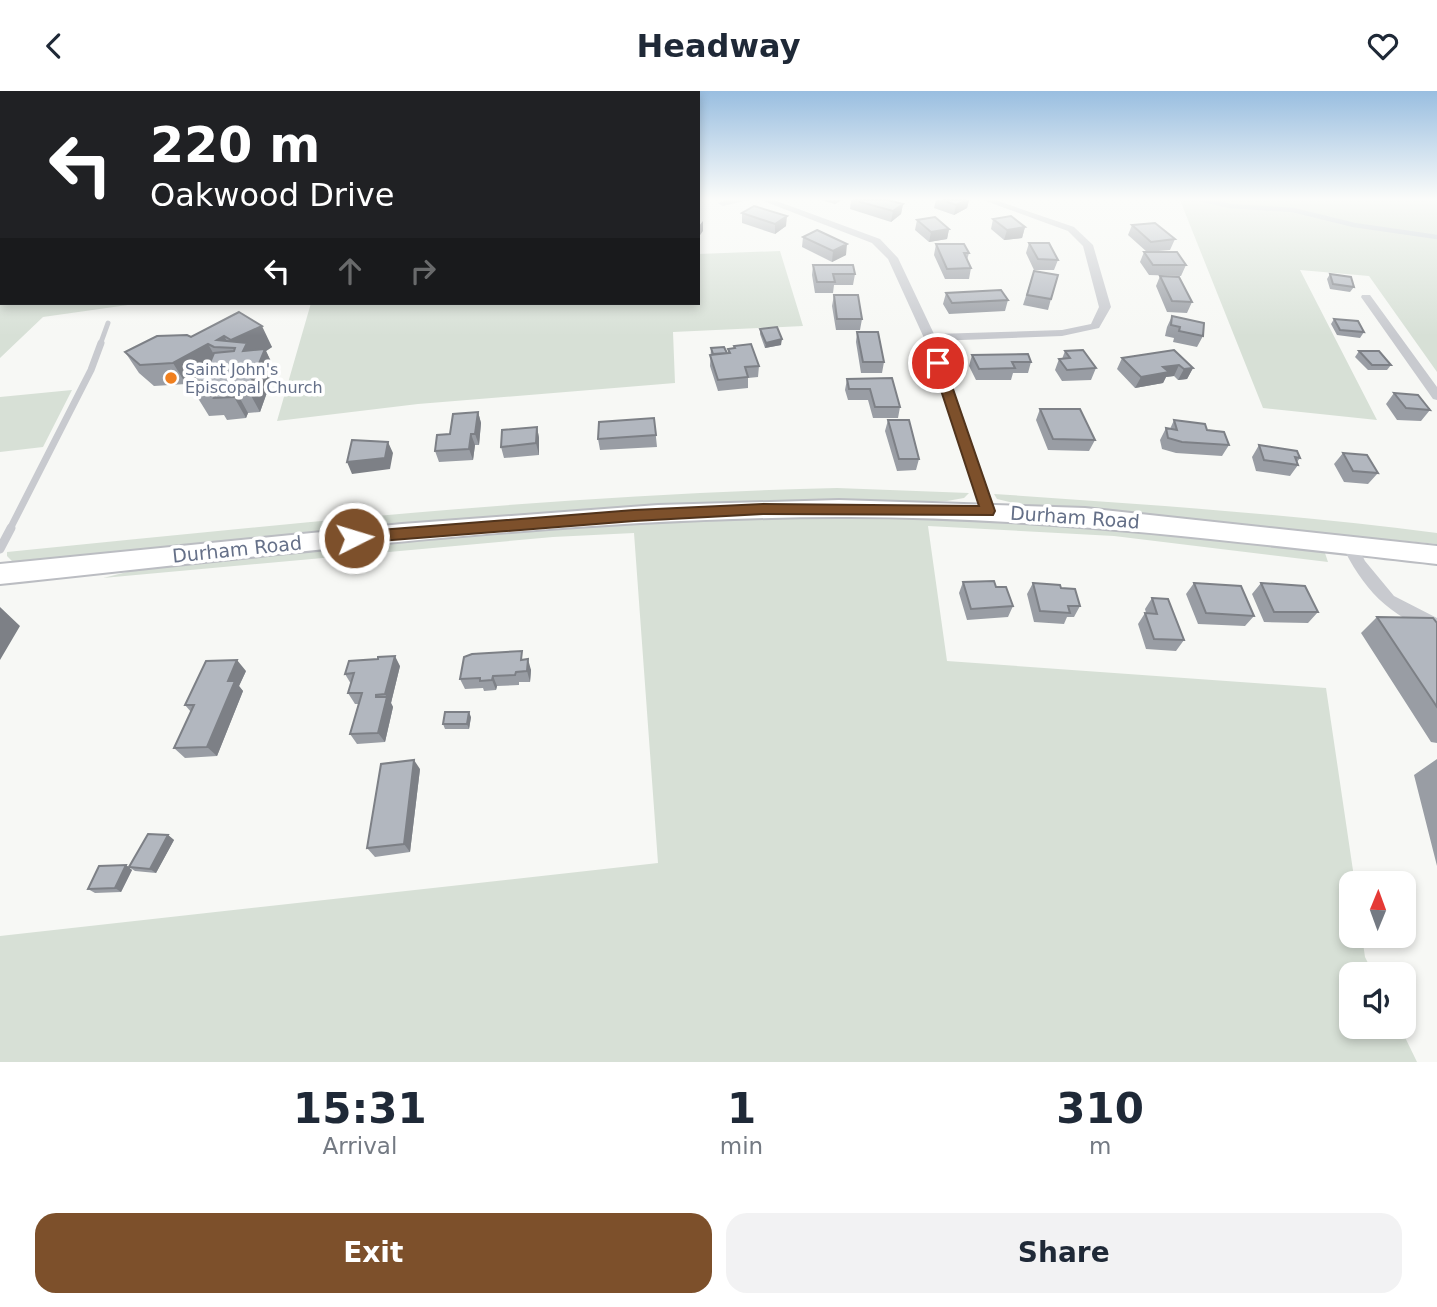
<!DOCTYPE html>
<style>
:root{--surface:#fff;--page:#f2f2f3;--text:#1f2937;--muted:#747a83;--accent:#7d502b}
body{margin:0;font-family:"DejaVu Sans",sans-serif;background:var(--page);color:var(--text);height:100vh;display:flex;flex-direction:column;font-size:26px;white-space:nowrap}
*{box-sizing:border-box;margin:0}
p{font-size:23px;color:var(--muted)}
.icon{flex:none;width:38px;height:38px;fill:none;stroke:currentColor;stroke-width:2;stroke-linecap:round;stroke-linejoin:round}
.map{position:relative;height:971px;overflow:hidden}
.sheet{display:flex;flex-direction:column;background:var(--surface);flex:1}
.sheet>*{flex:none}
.top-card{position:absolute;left:0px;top:0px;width:700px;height:214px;box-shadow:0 4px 10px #0003;background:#202124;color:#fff;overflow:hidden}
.needle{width:46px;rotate:1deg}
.controls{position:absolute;left:1339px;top:780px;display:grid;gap:14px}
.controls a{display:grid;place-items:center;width:77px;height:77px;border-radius:14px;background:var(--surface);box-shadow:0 4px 10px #0003;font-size:35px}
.pin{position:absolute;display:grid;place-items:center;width:60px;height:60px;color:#fff;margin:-30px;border:4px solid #fff;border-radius:50%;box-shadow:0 2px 7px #0007}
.me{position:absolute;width:77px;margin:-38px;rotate:85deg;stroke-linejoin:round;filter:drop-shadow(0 0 5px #0008)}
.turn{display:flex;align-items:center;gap:24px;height:147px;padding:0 35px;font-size:32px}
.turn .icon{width:91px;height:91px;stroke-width:2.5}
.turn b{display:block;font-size:49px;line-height:60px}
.lanes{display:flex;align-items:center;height:66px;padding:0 35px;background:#0003;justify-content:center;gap:35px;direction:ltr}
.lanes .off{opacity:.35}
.eta{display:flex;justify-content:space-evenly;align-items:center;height:119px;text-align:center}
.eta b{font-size:42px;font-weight:800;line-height:49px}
.cta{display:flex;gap:14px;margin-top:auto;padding:14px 35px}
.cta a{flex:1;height:80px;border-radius:21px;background:var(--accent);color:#fff;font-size:28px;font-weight:800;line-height:80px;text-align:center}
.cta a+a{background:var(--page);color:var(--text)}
header{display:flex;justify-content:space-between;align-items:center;height:91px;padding:0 35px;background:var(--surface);font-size:32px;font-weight:800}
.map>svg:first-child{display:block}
.green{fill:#d7e0d6}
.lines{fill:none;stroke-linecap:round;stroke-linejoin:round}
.stream{stroke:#c4ccd3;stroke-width:4.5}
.primary-casing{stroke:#bbbdc2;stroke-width:4}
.lane-far2{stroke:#c8cacf;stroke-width:5}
.lane-far1{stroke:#c8cacf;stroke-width:7}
.lane{stroke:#c8cacf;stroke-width:9}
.street{fill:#c8cacf;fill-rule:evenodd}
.primary{fill:#fff;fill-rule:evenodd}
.wall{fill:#999da4}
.shaded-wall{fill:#7d8086}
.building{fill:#b2b7bf;stroke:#7d8086;stroke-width:2}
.route{fill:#7d502b;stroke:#51341c;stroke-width:2}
.poi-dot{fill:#f07f1d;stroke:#fff;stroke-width:2.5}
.labels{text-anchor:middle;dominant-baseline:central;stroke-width:7;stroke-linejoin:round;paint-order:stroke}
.far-poi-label{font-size:16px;fill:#657088;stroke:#fff;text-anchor:start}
.street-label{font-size:19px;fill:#657088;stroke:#fff}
</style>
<header><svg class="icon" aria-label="back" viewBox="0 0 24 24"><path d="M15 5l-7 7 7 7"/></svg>Headway<svg class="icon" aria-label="heart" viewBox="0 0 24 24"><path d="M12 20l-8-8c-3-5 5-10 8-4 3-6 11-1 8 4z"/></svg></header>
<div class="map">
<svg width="1437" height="971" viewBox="0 0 1437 971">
<rect width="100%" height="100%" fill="#f7f8f5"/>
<!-- green -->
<path class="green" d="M0,109L2,212H142L43,226L0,267Z
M1180,109H1437V281L1369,185L1300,179L1377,329L1263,317Z
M780,160L803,235L673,241L675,292L418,313L277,330L311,212H698V163Z
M72,299L43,356L0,361V306Z
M837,397L969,402L964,407L947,410L690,414L472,429L13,471L7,465V461C283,434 559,403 837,397Z
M994,403C1142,413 1290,423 1437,442V453L1022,414L997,408Z
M862,424L1056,431L1301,457L1325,462L1328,471L1114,445L928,435L947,570L1326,597L1355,793H1351V845H1362L1365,866L1374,884H1351V936H1400L1417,971H0V845L658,772L634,442L553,446L103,487L151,475L234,465L533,439L657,430Z"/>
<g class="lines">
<!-- stream -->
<path class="stream" d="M1204,109L1230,115L1293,119L1354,134L1437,146"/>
<defs>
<path id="primary" d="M839,409L1085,417L1437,455V473C1238,451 1038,425 838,426C559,427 277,464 0,493V473L402,433L658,414Z"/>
</defs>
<!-- primary casing -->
<use href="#primary" class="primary-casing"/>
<!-- lane-far2 -->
<path class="lane-far2" d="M100,254L108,232"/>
<!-- lane-far1 -->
<path class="lane-far1" d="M10,438L91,279L101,252"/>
<!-- lane -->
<path class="lane" d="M0,458L11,437"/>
<!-- street -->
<path class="street" d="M726,109H749L723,115L718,112Z
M761,109H774L880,148L898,167L934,243L1062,239L1091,233L1099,216L1083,155L1068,140L983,109H995L1074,136L1093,154L1111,216L1099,237L1062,245L937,250L995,420L993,424H983L981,420L924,247L888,168L872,152Z
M1362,204H1370L1437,296V309L1433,308L1361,206Z
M1349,446L1354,448L1365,470L1394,505L1437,527V542C1389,526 1362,497 1341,452Z"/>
<!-- primary -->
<use href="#primary" class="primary"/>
</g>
<!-- wall -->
<path class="wall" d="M821,109H842L835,113Z
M851,109H888L903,113L901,123L891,131L850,118Z
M936,109H969L967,117L954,124L934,117Z
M742,122L786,135L775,143L742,132Z
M993,128L1025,136L1022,147L1004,149L991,138Z
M917,129L949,138L947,148L929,151L915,139Z
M1132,134L1175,148L1170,159L1147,161L1186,174L1181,185L1149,184L1140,171L1144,161H1147L1128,144Z
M803,146L846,164L832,171L802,156Z
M1029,152L1058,169L1054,179H1034L1026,162Z
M936,153L969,162L967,169L971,177L969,188H945L934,164Z
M813,174L855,183L853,194H834L833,202H815L812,184Z
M1034,180L1051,208L1048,219L1023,214Z
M1330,183L1354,196L1350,201L1330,198L1327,188Z
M1160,185L1192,211L1187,222L1167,221L1156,195Z
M946,202L1008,209L1005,220L949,223L943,213Z
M834,204L862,228L860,239H836L832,215Z
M239,221L272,256L266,260L275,279L260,321L248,322L246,327L227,329L224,324L209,325L196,304L198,297L194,290L195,288L186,293L154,295L139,282L125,261L191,246Z
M1172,225L1203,245L1197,256L1173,251L1174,247L1165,245L1167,236Z
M1334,228L1364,241L1360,247L1337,244L1331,233Z
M760,238L781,254L765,257L760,243Z
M857,241L884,271L882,282H861L856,251Z
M734,255L759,275L758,286L748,287V297L718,300L710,275L711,257L727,262H728V258L734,257Z
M1174,259L1193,277L1187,288L1178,289L1174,285L1166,286L1163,292L1135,297L1117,278L1122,267Z
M1065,260L1096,277L1091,289L1062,290L1055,279L1059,268H1062Z
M1359,260L1391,274L1387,279H1368L1355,266Z
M972,264L1031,271L1028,282H1013L1011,289H976L969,275Z
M892,287L900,316L898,327H873L868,309H848L845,299L847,288Z
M1394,302L1430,319L1421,330L1397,329L1386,313Z
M1040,318L1095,349L1089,360L1048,359L1036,329Z
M478,321L481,332L479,354H475L473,369L439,371L435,360L450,343Z
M654,327L657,356L600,359L598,348Z
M888,329L919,368L916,379L897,380L885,340Z
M1174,329L1207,339L1229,354L1222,365L1176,362L1162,358L1160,349L1166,337L1170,338Z
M537,336L539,347V364L504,367L501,356Z
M1259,354L1300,367L1297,371L1298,374L1290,385L1256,380L1252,366Z
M1343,362L1378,382L1368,393L1344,391L1334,373Z
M963,491L996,496L1013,515L1008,526L967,529L959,502Z
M1033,492L1061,497L1080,515L1074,526H1067L1064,533L1034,531L1027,503Z
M1194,492L1254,525L1245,535L1198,533L1186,503Z
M1261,492L1318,521L1308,532L1264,531L1252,503Z
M1152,507L1184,549L1176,560L1146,558L1138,533L1145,522H1146L1145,518Z
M1377,526L1437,532V652L1431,651L1361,542Z
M525,569L531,579L530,591H519V594L497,595L496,599L484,600L483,597L465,598L460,588Z
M400,575L391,612L393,616L385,651L357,653L350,643L359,613H355L348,602L351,593L345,583Z
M246,580L239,595L243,600L217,665L185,667L174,657L191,621L185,614Z
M471,626L469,638H445L443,633Z
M1437,668V775L1414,684Z
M420,678L410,761L375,766L367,757Z
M168,744L174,749L156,782L135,780L129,776Z
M126,774L132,779L121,801L95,802L88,798Z"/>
<!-- shaded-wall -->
<path class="shaded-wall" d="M967,109H969L967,117L954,124L956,114Z
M903,113L901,123L891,131L893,120Z
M787,125L786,135L775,143V133Z
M703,130V140L698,147V136Z
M1025,136L1022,147L1004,149L1007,139Z
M949,138L947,148L929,151L931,141Z
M847,153L846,164L832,171L833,160Z
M262,235L272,256L266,260L275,279L260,321L248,299L243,271L231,249Z
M224,245L231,257L217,249Z
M782,248L781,254L765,257L766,252Z
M208,253L220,274L186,293L173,272Z
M1179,274L1174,285L1166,286L1163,292L1135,297L1141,286L1163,276Z
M1193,277L1187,288L1178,289L1184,278Z
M236,300L248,322L246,327L234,306Z
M478,321L481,332L479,354L475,343Z
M537,336L539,347V364L536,352Z
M471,343L475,354L473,369L469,358Z
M388,351L393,362L390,378L352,383L347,371Z
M0,516L20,535L0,569Z
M395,565L400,575L391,612L393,616L385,651L378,642L387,607L385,603Z
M528,568L531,579L530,591L527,580Z
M237,569L246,580L239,595L243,600L217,665L207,656L228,590Z
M493,585L497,595L496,599L492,589Z
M469,621L471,626L469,638L467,633Z
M414,669L420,678L410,761L404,753Z
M168,744L174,749L156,782L150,778Z
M126,774L132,779L121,801L115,797Z"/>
<!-- building -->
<path class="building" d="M853,109H888L903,113L893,120Z
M942,109H967L956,114Z
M754,115L787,125L775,133L742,122Z
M1011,125L1025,136L1007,139L993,128Z
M935,126L949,138L931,141L917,129Z
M1155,132L1175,148L1151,151L1132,134Z
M817,139L847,153L833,160L803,146Z
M1029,152H1049L1058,169L1038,168Z
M936,153H964L969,162H964L971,177L947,178Z
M1144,161H1177L1186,174H1153Z
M813,174H853L855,183H833L835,191H817Z
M1034,180L1058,184L1051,208L1027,204Z
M1330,183L1351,186L1354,196L1333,193Z
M1160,185L1179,186L1192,211L1172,210Z
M1001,199L1008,209L952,212L946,202Z
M834,204H858L862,228H837Z
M239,221L262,235L231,249L224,245L217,249L247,252L243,260L265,258L248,299L236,300L234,306L214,307L217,302L196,304L201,290H194L201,275L209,274L214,262L234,260L235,257L214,256L208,253L173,272L140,274L125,261L157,245L187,244L191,246Z
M1172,225L1204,232L1203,245L1179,240L1180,236L1171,234Z
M1334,228L1358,230L1364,241L1340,239Z
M777,236L782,248L766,252L760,238Z
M857,241H878L884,271H863Z
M751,253L759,275L745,276L748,286L718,289L710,264L730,262L728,258L735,257L734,255Z
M724,256L727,262L713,263L711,257Z
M1083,259L1096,277L1067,279L1059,268L1070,267L1065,260Z
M1174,259L1193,277L1184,278L1179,274L1163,276L1169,281L1141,286L1122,267Z
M1359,260H1379L1391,274H1372Z
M1028,263L1031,271H1012L1015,277L979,278L972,264Z
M892,287L900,316H875L870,298H849L847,288Z
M1394,302L1418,304L1430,319L1406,317Z
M1040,318H1080L1095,349L1053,348Z
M478,321L475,343H471L469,358L435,360L437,344L450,343L453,323Z
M654,327L656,344L598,348L599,331Z
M888,329H909L919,368H899Z
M1174,329L1205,333L1207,339L1224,341L1229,354L1182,351L1168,347L1166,337L1177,339Z
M537,336L536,352L501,356L502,339Z
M352,349L388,351L385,367L347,371Z
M1259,354L1297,360L1300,367L1295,366L1298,374L1264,369Z
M1343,362L1367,364L1378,382L1353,380Z
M994,490L996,496H1006L1013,515L971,518L963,491Z
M1033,492L1060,494L1061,497L1075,498L1080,515H1068L1070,522L1040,520Z
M1194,492L1241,495L1254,525L1206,522Z
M1261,492L1305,495L1318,521H1274Z
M1152,507L1168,508L1184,549L1154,548L1145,522L1157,523Z
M1377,526L1433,527L1437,532V616Z
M522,560L521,569L528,568L527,580L516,581L515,584L493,585L492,589L480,590V587L460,588L464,566L472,563Z
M395,565L385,603L376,604V606H387L378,642L350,643L362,602H348L354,582L345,583L349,570L378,568V566Z
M237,569L228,590H235L207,656L174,657L194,614H185L206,570Z
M445,621H469L467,633H443Z
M414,669L404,753L367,757L381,673Z
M148,743L168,744L150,778L129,776Z
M126,774L115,797L88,798L99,775Z"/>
<!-- sky -->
<linearGradient id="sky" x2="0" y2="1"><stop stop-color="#99bee0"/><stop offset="0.44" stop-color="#fbfcfa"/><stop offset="1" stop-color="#fbfcfa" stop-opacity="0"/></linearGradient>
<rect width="1437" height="245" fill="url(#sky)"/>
<!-- route -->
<path class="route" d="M938,268L944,272L995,420L993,424L763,423L634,430L354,452L347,447L354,441L634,419L763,413L979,415L932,272Z"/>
<!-- markers -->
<circle class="poi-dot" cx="171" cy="287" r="7"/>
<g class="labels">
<!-- far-poi labels -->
<g class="far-poi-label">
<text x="185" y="278">Saint John's<tspan x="185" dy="18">Episcopal Church</tspan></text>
</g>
<!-- street labels -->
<g class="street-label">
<text transform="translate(1075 426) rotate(4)">Durham Road</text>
<text transform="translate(237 458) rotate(-6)">Durham Road</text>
</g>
</g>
</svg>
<div class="controls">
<a><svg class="needle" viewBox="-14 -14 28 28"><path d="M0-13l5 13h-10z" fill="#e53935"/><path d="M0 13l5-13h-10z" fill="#747a83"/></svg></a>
<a><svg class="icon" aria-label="sound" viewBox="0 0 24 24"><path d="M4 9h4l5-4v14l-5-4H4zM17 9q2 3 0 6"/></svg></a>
</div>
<div class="pin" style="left:938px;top:272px;background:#d93025"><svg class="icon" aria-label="arrive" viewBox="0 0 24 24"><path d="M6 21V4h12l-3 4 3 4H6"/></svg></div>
<svg class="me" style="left:354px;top:447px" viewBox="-20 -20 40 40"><circle r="17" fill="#7d502b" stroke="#fff" stroke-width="3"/><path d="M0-11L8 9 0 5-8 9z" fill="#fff"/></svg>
<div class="top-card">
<div class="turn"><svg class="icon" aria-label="left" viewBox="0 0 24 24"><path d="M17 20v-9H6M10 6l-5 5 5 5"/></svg><div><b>220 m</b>Oakwood Drive</div></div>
<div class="lanes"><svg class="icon" aria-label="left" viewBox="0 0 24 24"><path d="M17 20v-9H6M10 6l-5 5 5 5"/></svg><svg class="icon off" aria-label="ahead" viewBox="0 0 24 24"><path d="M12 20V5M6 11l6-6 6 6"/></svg><svg class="icon off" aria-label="right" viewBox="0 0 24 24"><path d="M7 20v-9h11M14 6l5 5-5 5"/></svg></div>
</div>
</div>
<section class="sheet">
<div class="eta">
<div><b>15:31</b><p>Arrival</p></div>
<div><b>1</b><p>min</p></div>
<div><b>310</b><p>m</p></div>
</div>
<div class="cta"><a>Exit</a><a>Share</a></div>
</section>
